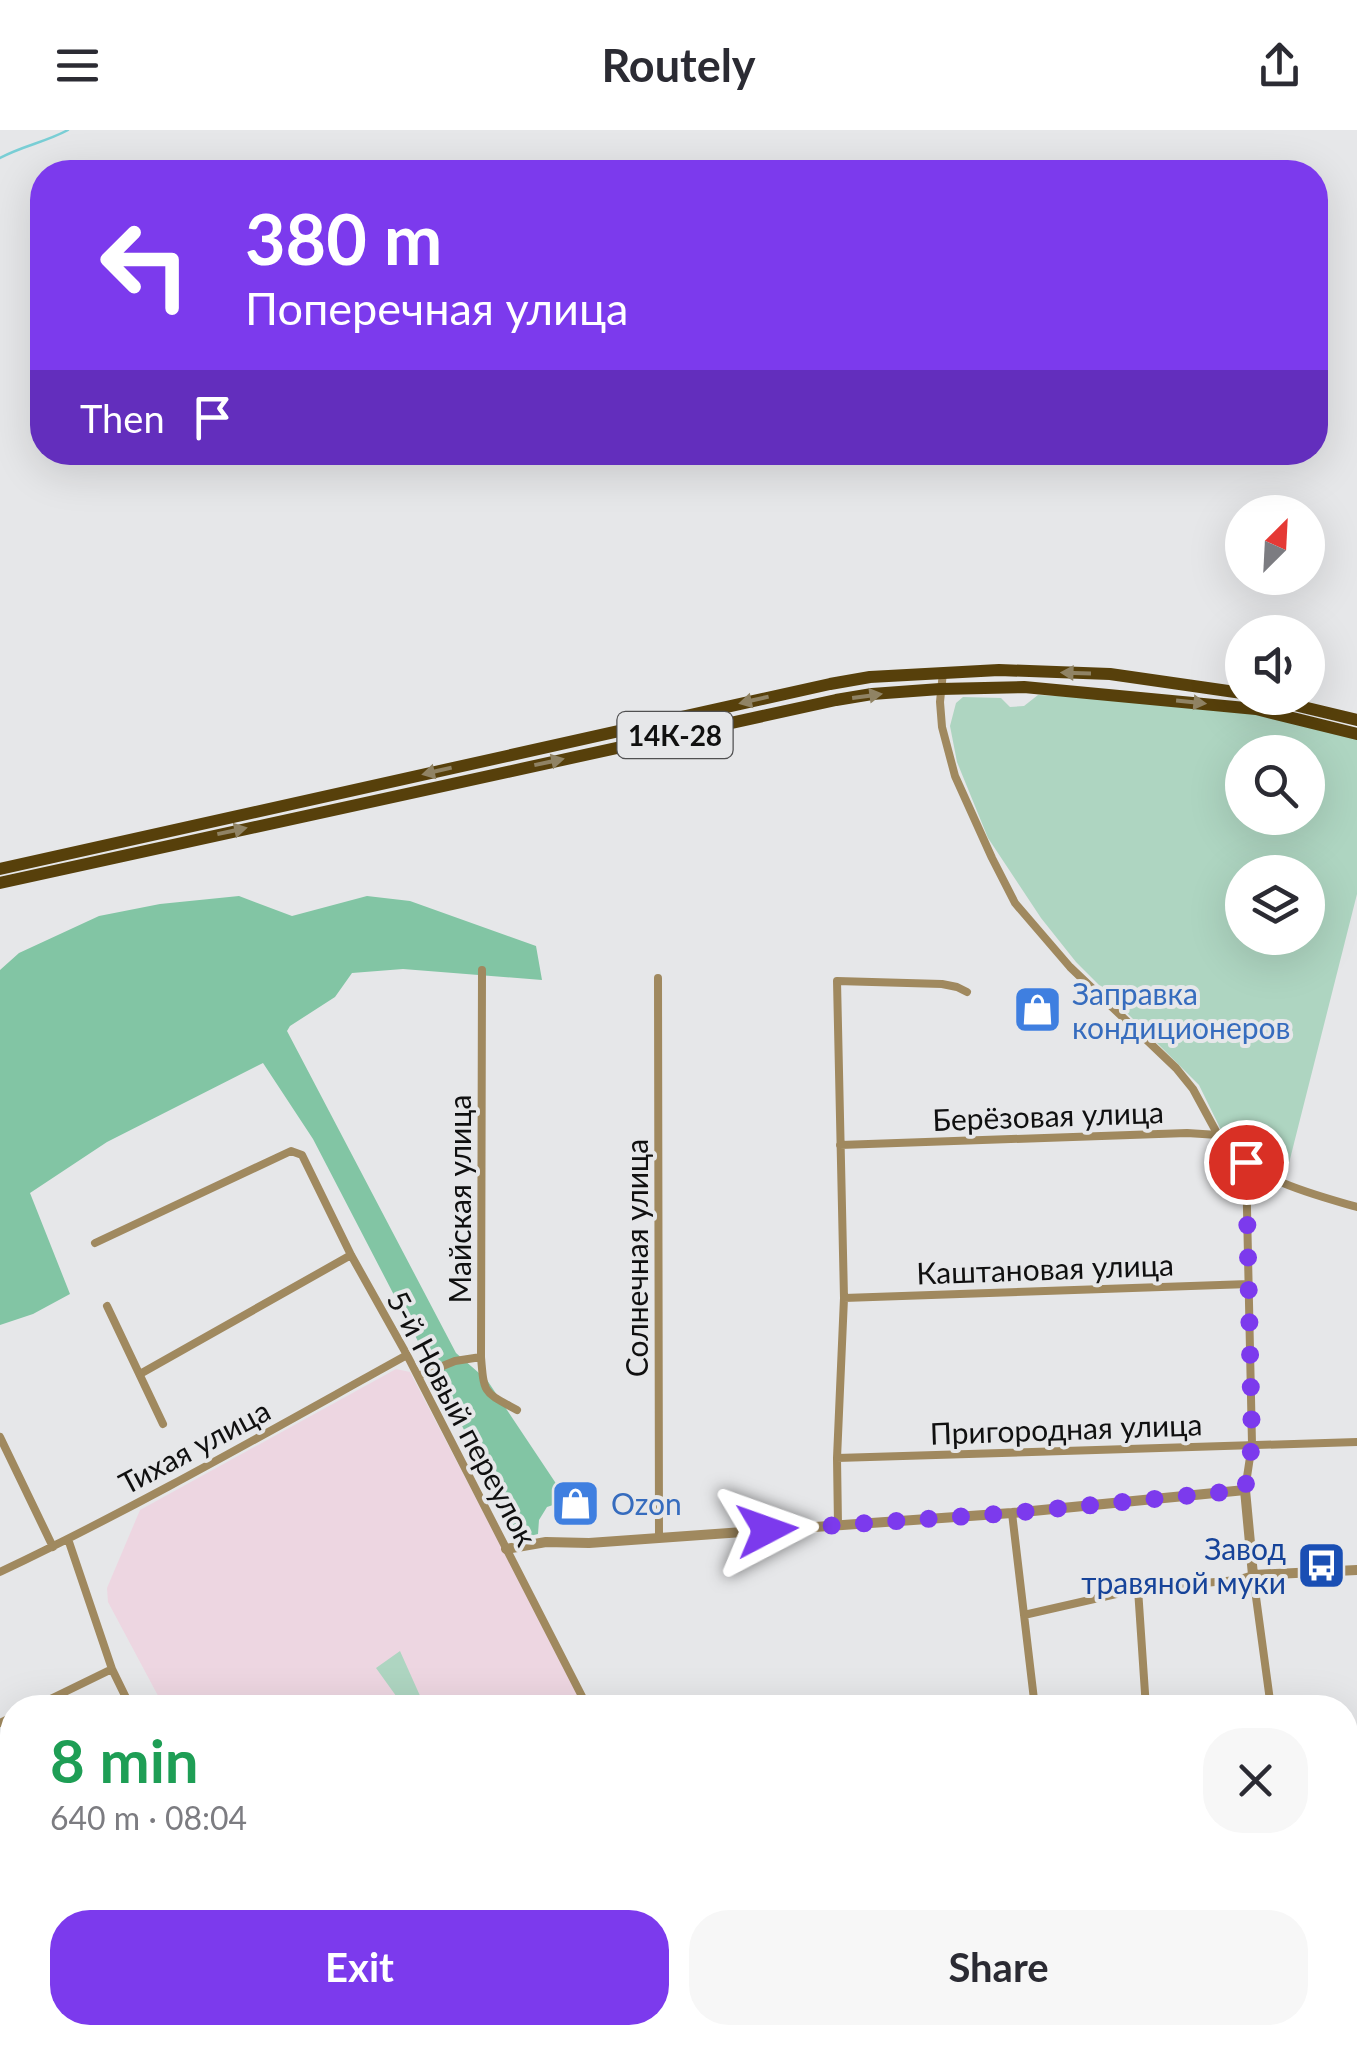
<!DOCTYPE html>
<meta charset="utf-8">
<style>
:root{--surface:#fff;--page:#f7f7f7;--text:#2b2b33;--muted:#7c7c81;--accent:#7c3aed}
body{margin:0;font-family:Lato,sans-serif;background:var(--page);color:var(--text);height:100vh;display:flex;flex-direction:column;font-size:38px;white-space:nowrap}
*{box-sizing:border-box;margin:0}
p{font-size:32px;color:var(--muted)}
.icon{flex:none;width:55px;height:55px;fill:none;stroke:currentColor;stroke-width:2;stroke-linecap:round;stroke-linejoin:round}
.map{position:relative;flex:1;overflow:hidden}
.side{position:absolute;left:0px;top:1565px;width:1358px;height:350px;display:flex;flex-direction:column;background:var(--surface);border-radius:40px 40px 0 0;box-shadow:0 10px 40px #0002}
.side>*{flex:none}
.hud{position:absolute;left:30px;top:30px;width:1298px;height:305px;border-radius:40px;box-shadow:0 10px 40px #0002;background:#7c3aed;color:#fff;overflow:hidden}
.needle{width:65px;rotate:24deg}
.controls{position:absolute;left:1225px;top:365px;display:grid;gap:20px}
.controls a{display:grid;place-items:center;width:100px;height:100px;border-radius:50%;background:var(--surface);box-shadow:0 10px 40px #0002;font-size:50px}
.pin{position:absolute;display:grid;place-items:center;width:85px;height:85px;color:#fff;margin:-42px;border:5px solid #fff;border-radius:50%;box-shadow:0 2px 10px #0007}
.me{position:absolute;width:110px;margin:-55px;rotate:86deg;stroke-linejoin:round;filter:drop-shadow(0 0 8px #0008)}
.turn{display:flex;align-items:center;gap:35px;height:210px;padding:0 50px;font-size:45px}
.turn .icon{width:130px;height:130px;stroke-width:2.5}
.turn b{display:block;font-size:70px;line-height:85px}
.then{display:flex;align-items:center;height:95px;padding:0 50px;background:#0003;gap:20px;font-size:38px}
.round{display:grid;place-items:center;flex:none;width:105px;height:105px;border-radius:40px;background:var(--page)}
.summary{display:flex;align-items:center;justify-content:space-between;height:170px;padding:0 50px}
h1{font-size:60px;font-weight:700;line-height:75px;color:#1e9e55}
.primary-button{display:flex;gap:20px;margin-top:auto;padding:20px 50px}
.primary-button a{flex:1;height:115px;border-radius:40px;background:var(--accent);color:#fff;font-size:40px;font-weight:700;line-height:115px;text-align:center}
.primary-button a+a{background:var(--page);color:var(--text)}
header{display:flex;justify-content:space-between;align-items:center;height:130px;padding:0 50px;background:var(--surface);font-size:45px;font-weight:700}
.map>svg:first-child{display:block}
.medical{fill:#edd6e1}
.green{fill:#aed5c1;fill-rule:evenodd}
.forest{fill:#82c5a4}
.lines{fill:none;stroke-linecap:round;stroke-linejoin:round}
.stream{stroke:#79ced5;stroke-width:2.5}
.minor{stroke:#a0895f;stroke-width:8}
.tertiary{stroke:#a0895f;stroke-width:10}
.primary{stroke:#57400b;stroke-width:12}
.oneway{fill:#908364}
.route{stroke:#7c3aed;stroke-width:18;stroke-dasharray:0 32.4}
.labels{text-anchor:middle;dominant-baseline:central;stroke-width:8;stroke-linejoin:round;paint-order:stroke}
.shield{fill:#e6e7e9;stroke:#505051;stroke-width:2.5}
.shield-label{font-size:28px;font-weight:bold;fill:#101010}
.shop-label{font-size:30px;fill:#366cbe;stroke:#e6e7e9;text-anchor:start}
.street-label{font-size:30px;fill:#101010;stroke:#e6e7e9}
.transit-label{font-size:30px;fill:#164399;stroke:#e6e7e9;text-anchor:end}
</style>
<header><svg class="icon" aria-label="menu" viewBox="0 0 24 24"><path d="M4 6h16M4 12h16M4 18h16"/></svg>Routely<svg class="icon" aria-label="share" viewBox="0 0 24 24"><path d="M12 15V3M7 8l5-5 5 5M5 13v7h14v-7"/></svg></header>
<div class="map">
<svg width="1357" height="1915" viewBox="0 0 1357 1915">
<rect width="100%" height="100%" fill="#e6e7e9"/>
<!-- medical -->
<path class="medical" d="M396,1239L410,1242L585,1577H164L108,1472L107,1458L140,1380Z"/>
<!-- green -->
<path class="green" d="M1038,565L1122,569L1264,585L1357,608V764L1288,1037L1272,1034L1244,1020L1222,1002L1199,955L1076,832L1041,788L988,708L957,632L950,596L956,573L963,567L1001,568L1010,577L1024,576ZM1242,622H1308V688H1242ZM1242,742H1308V808H1242Z
M400,1521L425,1577H404L376,1538Z"/>
<!-- forest -->
<path class="forest" d="M239,766L292,786L367,766L410,771L536,816L542,850L403,839L352,843L335,867L290,896L287,901L456,1223L487,1250L559,1358L556,1374L547,1377L539,1390L538,1404L526,1407L516,1400L313,1009L263,933L107,1012L30,1063L70,1164L33,1184L0,1195V840L19,823L99,786L160,774Z"/>
<g class="lines">
<!-- stream -->
<path class="stream" d="M0,28C22,16 46,12 68,0"/>
<!-- minor -->
<path class="minor" d="M943,542L940,572L942,597L955,646L992,728L1015,773L1070,837L1176,938L1193,959L1218,1005
M482,840L481,1227C484,1265 484,1262 517,1280
M658,848L659,1408
M840,1015L1187,1003L1218,1005C1250,1049 1308,1063 1357,1077
M95,1113L291,1021L302,1025L351,1125L407,1225L588,1578
M844,1168L1249,1154
M107,1176L163,1294
M140,1244L351,1125
M418,1246L455,1231L481,1227
M0,1307L53,1417
M837,1328L1357,1312
M1245,1360L1252,1314L1246,1032
M1012,1383L1035,1578
M838,1395L837,1328L844,1168L837,851L942,854L957,857L967,862
M68,1409L112,1539L131,1578
M0,1442C139,1376 273,1299 407,1225
M1138,1459L1146,1578
M1024,1485L1138,1459L1237,1450L1253,1445L1271,1578
M32,1578L112,1539
M0,1593L12,1587
M1345,1693L1357,1691
M0,1709L12,1702
M0,1735L12,1753
M121,1902L129,1915
M286,1902L294,1915
M712,1902L719,1915
M1063,1902V1915
M28,1915L47,1902
M522,1915L540,1902
M1161,1915V1902
M1315,1915L1316,1902"/>
<!-- tertiary -->
<path class="tertiary" d="M506,1419L546,1412L589,1413L1012,1383L1245,1360L1253,1445L1357,1440"/>
<!-- primary -->
<path class="primary" d="M1265,568L1357,590
M0,739L830,554L870,547L999,540L1110,544L1242,563
M0,753L836,570L872,564L940,559L1024,557L1256,579L1357,604"/>
</g>
<!-- one-way arrows -->
<defs><path id="oneway-solid" d="M-6-.8H1V-3.2L6.5 0L1 3.2V.8H-6Z" transform="scale(2.5)"/></defs>
<g class="oneway">
<use href="#oneway-solid" transform="translate(1076 543) rotate(-178)"/>
<use href="#oneway-solid" transform="translate(867 566) rotate(-8)"/>
<use href="#oneway-solid" transform="translate(754 570) rotate(167)"/>
<use href="#oneway-solid" transform="translate(1191 572) rotate(6)"/>
<use href="#oneway-solid" transform="translate(549 632) rotate(-12)"/>
<use href="#oneway-solid" transform="translate(437 641) rotate(167)"/>
<use href="#oneway-solid" transform="translate(232 701) rotate(-12)"/>
</g>
<g class="lines">
<!-- route -->
<path class="route" d="M767,1400L1012,1383L1245,1360L1252,1314L1246,1032"/>
</g>
<!-- icons -->
<defs>
<symbol id="shop-square" viewBox="-11 -11 22 22"><rect x="-9" y="-9" width="18" height="18" rx="4" fill="#3f7fe0" stroke="#e6e7e9"/><path d="M-5-2.5h2.3a2.7 3.5 0 0 1 5.4 0H5L5.5 6h-11ZM-1.5-2.5h3a1.5 2.3 0 0 0-3 0Z" fill="#fff"/></symbol>
<symbol id="bus-square" viewBox="-11 -11 22 22"><rect x="-9" y="-9" width="18" height="18" rx="4" fill="#1a4fb4" stroke="#e6e7e9"/><path d="M-5-6H5V4H4V6H2V4H-2V6H-4V4H-5ZM-3.5-4V0h7V-4ZM-3.5 1.2v1.5H-2V1.2ZM2 1.2v1.5H3.5V1.2Z" fill="#fff"/></symbol>
</defs>
<g fill-rule="evenodd">
<use href="#shop-square" x="1010" y="852" width="55" height="55"/>
<use href="#shop-square" x="548" y="1346" width="55" height="55"/>
<use href="#bus-square" x="1294" y="1408" width="55" height="55"/>
</g>
<g class="labels">
<!-- shield labels -->
<rect class="shield" x="617.5" y="582" width="115" height="46" rx="8"/>
<g class="shield-label">
<text x="675" y="605">14К-28</text>
</g>
<!-- shop labels -->
<g class="shop-label">
<text x="1072" y="863">Заправка<tspan x="1072" dy="34">кондиционеров</tspan></text>
<text x="611" y="1373">Ozon</text>
</g>
<!-- street labels -->
<g class="street-label">
<text transform="translate(1048 985) rotate(-2)">Берёзовая улица</text>
<text transform="translate(459 1069) rotate(-90)">Майская улица</text>
<text transform="translate(636 1128) rotate(-90)">Солнечная улица</text>
<text transform="translate(1045 1138) rotate(-2)">Каштановая улица</text>
<text transform="translate(463 1288) rotate(62)">5-й Новый переулок</text>
<text transform="translate(1066 1298) rotate(-2)">Пригородная улица</text>
<text transform="translate(194 1316) rotate(-28)">Тихая улица</text>
</g>
<!-- transit labels -->
<g class="transit-label">
<text x="1286" y="1418">Завод<tspan x="1286" dy="34">травяной муки</tspan></text>
</g>
</g>
</svg>
<div class="controls">
<a><svg class="needle" viewBox="-14 -14 28 28"><path d="M0-13l5 13h-10z" fill="#e53935"/><path d="M0 13l5-13h-10z" fill="#7c7c81"/></svg></a>
<a><svg class="icon" aria-label="sound" viewBox="0 0 24 24"><path d="M4 9h4l5-4v14l-5-4H4zM17 9q2 3 0 6"/></svg></a>
<a><svg class="icon" aria-label="search" viewBox="0 0 24 24"><circle cx="10" cy="10" r="6"/><path d="M15 15l6 6"/></svg></a>
<a><svg class="icon" aria-label="layers" viewBox="0 0 24 24"><path d="M12 4l9 5-9 5-9-5zM3 14l9 5 9-5"/></svg></a>
</div>
<div class="pin" style="left:1246px;top:1032px;background:#d93025"><svg class="icon" aria-label="arrive" viewBox="0 0 24 24"><path d="M6 21V4h12l-3 4 3 4H6"/></svg></div>
<svg class="me" style="left:767px;top:1400px" viewBox="-20 -20 40 40"><path d="M0-17L14 15 0 8-14 15z" fill="#7c3aed" stroke="#fff" stroke-width="4"/></svg>
<div class="hud">
<div class="turn"><svg class="icon" aria-label="left" viewBox="0 0 24 24"><path d="M17 20v-9H6M10 6l-5 5 5 5"/></svg><div><b>380 m</b>Поперечная улица</div></div>
<div class="then">Then<svg class="icon" aria-label="arrive" viewBox="0 0 24 24"><path d="M6 21V4h12l-3 4 3 4H6"/></svg></div>
</div>
<section class="side">
<div class="summary"><div><h1>8 min</h1><p>640 m · 08:04</p></div><a class="round"><svg class="icon" aria-label="close" viewBox="0 0 24 24"><path d="M6 6l12 12M18 6L6 18"/></svg></a></div>
<div class="primary-button"><a>Exit</a><a>Share</a></div>
</section>
</div>
